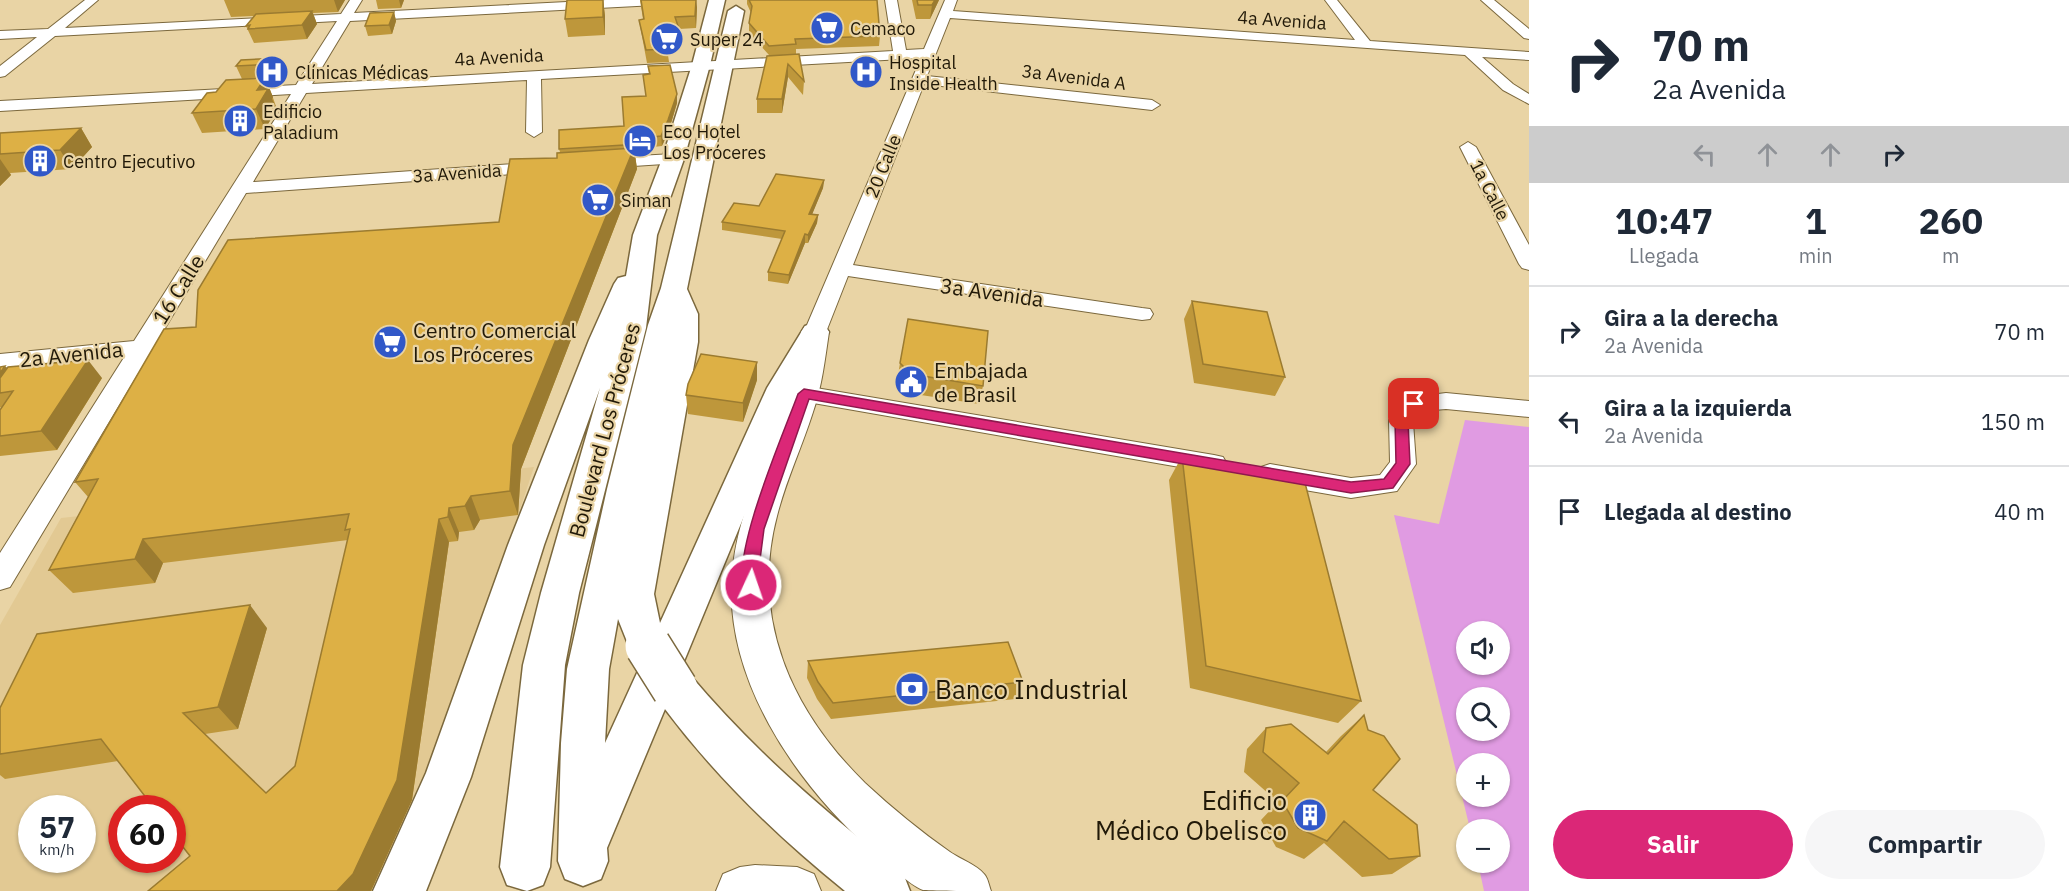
<!DOCTYPE html>
<html lang="es">
<meta charset="utf-8">
<style>
:root{--surface:#fff;--page:#f6f6f7;--text:#1f2937;--muted:#747a83;--line:#e0e1e3;--accent:#db2777}
body{margin:0;font-family:"IBM Plex Sans",sans-serif;background:var(--page);color:var(--text);height:100vh;display:flex;flex-direction:column;font-size:22px;white-space:nowrap}
*{box-sizing:border-box;margin:0}
p{font-size:20px;color:var(--muted)}
.icon{flex:none;width:33px;height:33px;fill:none;stroke:currentColor;stroke-width:2;stroke-linecap:round;stroke-linejoin:round}
.map{position:relative;flex:1;overflow:hidden}
.side{display:flex;flex-direction:column;background:var(--surface);width:540px}
.side>*{flex:none}
.top-card{background:#fff;color:var(--text);overflow:hidden}
.fabs{position:absolute;left:1456px;top:621px;display:grid;gap:12px}
.fabs a{display:grid;place-items:center;width:54px;height:54px;border-radius:50%;background:var(--surface);box-shadow:0 2px 4px #0004;font-size:30px}
.speed{position:absolute;left:18px;top:795px;display:flex;gap:12px;font-size:30px;font-weight:700;text-align:center}
.speed>*{display:grid;place-content:center;width:78px;height:78px;border-radius:50%;background:var(--surface);box-shadow:0 2px 4px #0004;line-height:1}
.speed small{font-size:15px;font-weight:400}
.speed .limit{border:9px solid #d22;background:#fff;color:#111}
.pin{position:absolute;display:grid;place-items:center;width:51px;height:51px;color:#fff;margin:-26px;border-radius:12px;box-shadow:0 3px 9px #0006}
.me{position:absolute;width:66px;margin:-33px;rotate:3deg;stroke-linejoin:round;filter:drop-shadow(0 0 4px #0008)}
.turn{display:flex;align-items:center;gap:21px;height:126px;padding:0 24px;font-size:27px}
.turn .icon{width:78px;height:78px;stroke-width:2.5}
.turn b{display:block;font-size:42px;line-height:51px}
.lanes{display:flex;align-items:center;height:57px;padding:0 24px;background:#0003;justify-content:center;gap:30px;direction:ltr}
.lanes .off{opacity:.35}
.eta{display:flex;justify-content:space-evenly;align-items:center;height:102px;text-align:center}
.eta b{font-size:36px;font-weight:700;line-height:42px}
.button{display:flex;gap:12px;margin-top:auto;padding:12px 24px}
.button a{flex:1;height:69px;border-radius:36px;background:var(--accent);color:#fff;font-size:24px;font-weight:700;line-height:69px;text-align:center}
.button a+a{background:var(--page);color:var(--text)}
ul{padding:0;list-style:none}
li{display:flex;align-items:center;gap:18px;height:90px;padding:0 24px;border-top:2px solid var(--line)}
li div{flex:1}
li b{display:block;font-size:22px}
li em{font-style:normal}
main{display:flex;flex:1;min-height:0}
.map>svg:first-child{display:block}
.built{fill:#e2c993;fill-rule:evenodd}
.green{fill:#e09be2;fill-rule:evenodd}
.lines{fill:none;stroke-linecap:round;stroke-linejoin:round}
.minor-casing{stroke:#7b683d;stroke-width:2}
.major-casing{stroke:#7b683d;stroke-width:2}
.highway-casing{stroke:#7b683d;stroke-width:3}
.minor{fill:#fff;fill-rule:evenodd}
.major{fill:#fff;fill-rule:evenodd}
.highway{fill:#fff;fill-rule:evenodd}
.highway-bridge-casing{stroke:#7b683d;stroke-width:48;stroke-linecap:butt}
.highway-bridge{stroke:#fff;stroke-width:45}
.wall{fill:#be973b}
.shaded-wall{fill:#9b7b30}
.building{fill:#ddb045;stroke:#9b7b30;stroke-width:1.5}
.route{fill:#db2777;stroke:#8e194d;stroke-width:1.5}
.labels{text-anchor:middle;dominant-baseline:central;stroke-width:4.5;stroke-linejoin:round;paint-order:stroke}
.far-street-label{font-size:18px;fill:#211908;stroke:#e9d4a5}
.far-poi-label{font-size:18px;fill:#211908;stroke:#e9d4a5;text-anchor:start}
.street-label{font-size:21px;fill:#211908;stroke:#e9d4a5}
.poi-label{font-size:21px;fill:#211908;stroke:#e9d4a5;text-anchor:start}
.near-poi-label{font-size:26px;fill:#211908;stroke:#e9d4a5;text-anchor:start}
</style>
<main>
<div class="map">
<svg width="1529" height="891" viewBox="0 0 1529 891">
<rect width="100%" height="100%" fill="#e9d4a5"/>
<!-- built -->
<path class="built" d="M534,467L405,855L382,891H0V625L61,518ZM32,808H82V860H32ZM122,808H172V860H122Z"/>
<!-- green -->
<path class="green" d="M1465,420L1529,427V891H1484L1478,863L1500,862V830L1470,829L1394,515L1439,524ZM1467,632H1500V664H1467ZM1467,698H1500V730H1467ZM1467,764H1500V796H1467Z"/>
<g class="lines">
<defs>
<path id="minor" d="M85,0H98L65,28L341,14L350,0H362L354,13L606,0H681L675,4L350,21L312,84L893,51L885,0H897L906,50L924,49L945,0H957L953,11L1355,40L1325,0H1337L1370,41L1529,52V60L1482,57L1513,84L1529,94V104L1503,90L1465,55L950,18L927,76L1152,100L1160,105L1152,110L924,84L853,265L1142,308L1150,309L1153,314L1150,319L1142,320L848,276L826,332L823,337L815,339L807,337L804,332L921,58L541,79L542,132L534,137L526,132L527,80L306,93L253,182L542,162L548,163L550,167L548,171L542,172L246,193L10,587L0,590V553L125,356L0,368V354L134,341L291,94L0,111V101L296,85L337,21L55,36L5,76L0,77V66L37,37L0,39V31L48,29Z
M1481,0H1494L1529,29V39L1524,38Z
M1468,142L1476,147L1529,245V270L1522,268L1519,264L1460,147Z
M673,154L679,155L681,159L679,163L603,168L595,163L603,158Z
M804,386L1214,455L1223,457L1227,464L1223,471L1214,473L796,400L792,394L796,388Z
M1446,393L1529,401V417L1446,409L1422,411L1413,422L1416,464L1397,491L1351,498L1270,484L1261,481L1257,474L1261,467L1270,464L1351,478L1380,475L1390,462L1389,420L1406,398Z"/>
<path id="major" d="M815,324L825,326L829,332C825,359 822,386 813,412C802,447 786,480 777,516C750,619 791,710 865,783C892,808 920,831 950,852C960,859 977,865 984,874C988,878 989,886 991,891C977,891 935,891 923,890C911,886 884,861 873,852C795,783 720,675 733,566C739,510 765,463 784,411C793,385 797,359 801,332L805,326Z
M755,865L797,867L814,874L821,891H716L723,874L740,867Z"/>
<path id="highway" d="M709,0H725L710,65L684,159L657,235L646,328L579,593L565,665L550,867L543,885L527,891L507,885L500,867L523,665L541,593L600,388L544,545L471,777L426,891H373L426,773L508,545L589,340L614,284L618,278L626,276L633,235L662,159L692,65Z
M736,6L744,11L687,289L698,314V342L654,594L660,623L767,388L805,326L815,323L825,326L829,332L797,388L680,671L690,675C753,750 826,813 903,873L910,891H845C778,837 717,778 665,709L607,848L608,861L601,879L583,886L565,879L558,861L561,743L567,669L607,489L648,325L661,288L728,11ZM618,619L634,659L642,662L605,743L609,669Z"/>
</defs>
<!-- minor casing -->
<use href="#minor" class="minor-casing"/>
<!-- major casing -->
<use href="#major" class="major-casing"/>
<!-- highway casing -->
<use href="#highway" class="highway-casing"/>
<!-- minor -->
<use href="#minor" class="minor"/>
<!-- major -->
<use href="#major" class="major"/>
<!-- highway -->
<use href="#highway" class="highway"/>
<defs>
<path id="highway-bridge" d="M648,646L675,689"/>
</defs>
<!-- highway-bridge casing -->
<use href="#highway-bridge" class="highway-bridge-casing"/>
<!-- highway-bridge -->
<use href="#highway-bridge" class="highway-bridge"/>
</g>
<!-- wall -->
<path class="wall" d="M224,0H345L338,12L313,13L317,24L307,39L254,43L246,26L254,16L231,17Z
M376,0H404L401,8L378,9Z
M603,0L605,16V35L568,37L565,19Z
M640,0L697,7L696,28L679,29L681,35L682,47L667,48L669,62L647,63L641,31L639,20L643,19Z
M747,0H877L880,36L879,46L796,49V54L804,81L803,95L788,77L782,113H757V99L769,55L749,33V23L751,13L747,4Z
M912,0H939L930,19H916Z
M394,12L396,21L392,34L368,36L365,26Z
M279,58L286,77L282,84H268L277,109L265,129L202,133L192,113L216,92L242,79L236,66Z
M648,66L677,103L669,130L662,146L645,148L642,154H635L637,169L521,469L518,515L480,520L474,530L459,532L458,541L449,542L412,800L371,891H148L190,856L118,761L5,779L0,775V708L267,628L238,729L205,734L266,793L295,766L348,540L163,563L155,583L73,593L49,570L88,497L75,482L196,327L499,222L557,158L560,152L559,149L624,126L646,96L649,74Z
M81,128L92,147L72,169L10,173L11,175L0,186V133Z
M824,180L823,188L812,214L818,215L817,223L808,243H805L788,284L768,281V272L782,239L722,230V222Z
M1192,301L1285,377L1275,396L1194,383L1184,319Z
M900,363L983,386L979,404L908,393L897,381Z
M0,367L7,369L102,378L57,450L0,456V410L1,408L0,407Z
M757,380L743,422L688,414L686,395Z
M1182,456L1361,701L1338,723L1190,688L1169,480Z
M808,661L1023,682L1015,699L831,719L817,699L807,678Z
M1364,715L1373,790L1420,856L1392,874L1362,877L1324,843L1304,859L1276,847L1261,820L1278,802L1244,772L1247,749L1266,728L1326,752L1341,736Z"/>
<!-- shaded-wall -->
<path class="shaded-wall" d="M334,0H345L338,12Z
M399,0H404L401,8Z
M603,0L605,16V35L603,17Z
M696,0L697,7L696,28L695,16Z
M935,0H939L930,19L932,5Z
M312,11L317,24L307,39L302,25Z
M394,12L396,21L392,34L389,25Z
M279,58L286,77L282,84L274,64Z
M788,64V77L782,113V99Z
M265,78L273,97L272,99L277,109L265,129L256,109L257,90Z
M677,94V103L669,130L662,146L661,136Z
M81,128L92,147L72,169L60,150Z
M644,138L645,148L642,154L641,144Z
M634,148L637,169L521,469L518,515L510,491L513,445Z
M0,159L11,175L0,186Z
M824,180L823,188L809,222V214Z
M818,215L817,223L808,243V235Z
M805,234V243L788,284L789,275Z
M88,360L102,378L57,450L41,431Z
M757,362V380L743,422V403Z
M5,366L15,379L0,393V373Z
M471,496L480,520L474,530L465,506Z
M449,508L459,532L458,541L448,517Z
M439,519L449,542L412,800L371,891H337Z
M143,539L163,563L155,583L135,559Z
M250,605L267,628L238,729L218,707Z"/>
<!-- building -->
<path class="building" d="M567,0H603V17L565,19Z
M641,0H696L695,16L675,17L681,35L665,36L668,49L646,50L639,20L644,19Z
M749,0H877L880,36L795,39L796,44L769,46L749,23L752,6Z
M917,0H935L932,5H918Z
M312,11L302,25L248,29L250,25L246,26L256,14Z
M394,12L389,25L365,26L370,13Z
M799,54L804,81L788,64L782,99H757L767,56Z
M279,58L274,64L236,66L241,60Z
M670,65L677,94L668,120L661,136L644,138L641,144L559,149V130L624,126L622,97L646,96L643,75L650,74L648,66Z
M265,78L257,90L268,89L256,109L192,113L207,93L216,92L226,80Z
M81,128L60,150L0,154V133Z
M634,148L513,445L510,491L471,496L465,506L449,508L448,517L439,519L397,780L353,874L337,891H148L190,856L172,833V808H154L101,739L0,754V708L37,634L250,605L218,707L183,713L266,793L295,766L350,529L345,530L349,514L143,539L135,559L49,570L98,479L75,482L164,329L196,327L198,290L228,240L499,222L510,159L557,158V153Z
M776,174L824,180L809,214L818,215L808,235L805,234L789,275L768,272L785,231L722,222L734,203L759,206Z
M1192,301L1267,312L1285,377L1203,364Z
M908,319L988,331L983,386L911,374L900,363Z
M701,354L757,362L743,403L686,395L688,384Z
M88,360L41,431L0,436V410L13,391L0,393V378L8,367Z
M5,366L0,373V367Z
M1182,456L1304,479L1361,701L1206,666Z
M1008,642L1023,682L833,703L818,682L808,661Z
M1364,715L1368,730L1384,736L1400,759L1373,790L1417,825L1420,856L1389,859L1344,821L1327,841L1298,828L1282,801L1299,783L1263,752L1266,728L1291,724L1328,754Z"/>
<!-- route -->
<path class="route" d="M804,389L1351,482L1384,479L1396,463L1395,420L1410,401H1419L1421,404L1408,421L1410,464L1393,488L1351,493L809,399L764,529L756,590L751,592L745,590C729,558 785,430 798,394Z"/>
<!-- icons -->
<defs>
<symbol id="supermarket-disc" viewBox="-11 -11 22 22"><circle r="9.5" fill="#3158c8" stroke="#e9d4a5"/><path d="M-6-5.5h2.5l.6 2H6L4.5 2H-2.5L-4.4-4H-6ZM-1.5 3.2a1.3 1.3 0 1 0 .1 0ZM3 3.2a1.3 1.3 0 1 0 .1 0Z" fill="#fff"/></symbol>
<symbol id="hospital-disc" viewBox="-11 -11 22 22"><circle r="9.5" fill="#3158c8" stroke="#e9d4a5"/><path d="M-5-5h3v3.5h4V-5h3V5h-3V1.5h-4V5h-3Z" fill="#fff"/></symbol>
<symbol id="building-disc" viewBox="-11 -11 22 22"><circle r="9.5" fill="#3158c8" stroke="#e9d4a5"/><path d="M-4-6H4V6H1V3H-1V6H-4ZM-2.5-4.3h1.7v1.8h-1.7ZM.8-4.3h1.7v1.8H.8ZM-2.5-1h1.7V.8h-1.7ZM.8-1h1.7V.8H.8Z" fill="#fff"/></symbol>
<symbol id="hotel-disc" viewBox="-11 -11 22 22"><circle r="9.5" fill="#3158c8" stroke="#e9d4a5"/><path d="M-6-4.5h1.5V1H6V5H4.5V3h-9V5H-6ZM-4 0a1.8 1.8 0 1 1 3.6 0ZM.5 0V-2.5h3Q6-2.5 6 0Z" fill="#fff"/></symbol>
<symbol id="civic-disc" viewBox="-11 -11 22 22"><circle r="9.5" fill="#3158c8" stroke="#e9d4a5"/><path d="M-.6-6.5H3V-4.5H.6V-3L4-1V1h2V6H-6V1h2V-1L-.6-3ZM-1.2 2.5V6h2.4V2.5Z" fill="#fff"/></symbol>
<symbol id="bank-disc" viewBox="-11 -11 22 22"><circle r="9.5" fill="#3158c8" stroke="#e9d4a5"/><path d="M-6-4H6V4H-6ZM0-2.3a2.3 2.3 0 1 0 0 4.6a2.3 2.3 0 1 0 0-4.6Z" fill="#fff"/></symbol>
</defs>
<g fill-rule="evenodd">
<use href="#supermarket-disc" x="808" y="9" width="38" height="38"/>
<use href="#supermarket-disc" x="648" y="20" width="38" height="38"/>
<use href="#hospital-disc" x="253" y="53" width="38" height="38"/>
<use href="#hospital-disc" x="847" y="53" width="38" height="38"/>
<use href="#building-disc" x="221" y="102" width="38" height="38"/>
<use href="#hotel-disc" x="621" y="122" width="38" height="38"/>
<use href="#building-disc" x="21" y="142" width="38" height="38"/>
<use href="#supermarket-disc" x="579" y="181" width="38" height="38"/>
<use href="#supermarket-disc" x="371" y="323" width="38" height="38"/>
<use href="#civic-disc" x="892" y="363" width="38" height="38"/>
<use href="#bank-disc" x="893" y="670" width="38" height="38"/>
<use href="#building-disc" x="1291" y="796" width="38" height="38"/>
</g>
<g class="labels">
<!-- far-street labels -->
<g class="far-street-label">
<text transform="translate(1282 20) rotate(4)">4a Avenida</text>
<text transform="translate(499 57) rotate(-3)">4a Avenida</text>
<text transform="translate(1074 77) rotate(7)">3a Avenida A</text>
<text transform="translate(883 166) rotate(-68)">20 Calle</text>
<text transform="translate(457 173) rotate(-4)">3a Avenida</text>
<text transform="translate(1490 190) rotate(63)">1a Calle</text>
</g>
<!-- far-poi labels -->
<g class="far-poi-label">
<text x="850" y="28">Cemaco</text>
<text x="690" y="39">Super 24</text>
<text x="889" y="62">Hospital<tspan x="889" dy="21">Inside Health</tspan></text>
<text x="295" y="72">Clínicas Médicas</text>
<text x="263" y="111">Edificio<tspan x="263" dy="21">Paladium</tspan></text>
<text x="663" y="131">Eco Hotel<tspan x="663" dy="21">Los Próceres</tspan></text>
<text x="63" y="161">Centro Ejecutivo</text>
<text x="621" y="200">Siman</text>
</g>
<!-- street labels -->
<g class="street-label">
<text transform="translate(178 289) rotate(-58)">16 Calle</text>
<text transform="translate(992 292) rotate(8)">3a Avenida</text>
<text transform="translate(71 354) rotate(-6)">2a Avenida</text>
<text transform="translate(604 430) rotate(-75)">Boulevard Los Próceres</text>
</g>
<!-- poi labels -->
<g class="poi-label">
<text x="413" y="330">Centro Comercial<tspan x="413" dy="24">Los Próceres</tspan></text>
<text x="934" y="370">Embajada<tspan x="934" dy="24">de Brasil</tspan></text>
</g>
<!-- near-poi labels -->
<g class="near-poi-label">
<text x="935" y="689">Banco Industrial</text>
<text x="1287" y="800" text-anchor="end">Edificio<tspan x="1287" dy="30">Médico Obelisco</tspan></text>
</g>
</g>
</svg>
<div class="fabs">
<a><svg class="icon" aria-label="sound" viewBox="0 0 24 24"><path d="M4 9h4l5-4v14l-5-4H4zM17 9q2 3 0 6"/></svg></a>
<a><svg class="icon" aria-label="search" viewBox="0 0 24 24"><circle cx="10" cy="10" r="6"/><path d="M15 15l6 6"/></svg></a>
<a>+</a>
<a>−</a>
</div>
<div class="speed"><div>57<small>km/h</small></div><div class="limit">60</div></div>
<div class="pin" style="left:1414px;top:404px;background:#d93025"><svg class="icon" aria-label="arrive" viewBox="0 0 24 24"><path d="M6 21V4h12l-3 4 3 4H6"/></svg></div>
<svg class="me" style="left:751px;top:585px" viewBox="-20 -20 40 40"><circle r="17" fill="#db2777" stroke="#fff" stroke-width="3"/><path d="M0-11L8 9 0 5-8 9z" fill="#fff"/></svg>
</div>
<section class="side">
<div class="top-card">
<div class="turn"><svg class="icon" aria-label="right" viewBox="0 0 24 24"><path d="M7 20v-9h11M14 6l5 5-5 5"/></svg><div><b>70 m</b>2a Avenida</div></div>
<div class="lanes"><svg class="icon off" aria-label="left" viewBox="0 0 24 24"><path d="M17 20v-9H6M10 6l-5 5 5 5"/></svg><svg class="icon off" aria-label="ahead" viewBox="0 0 24 24"><path d="M12 20V5M6 11l6-6 6 6"/></svg><svg class="icon off" aria-label="ahead" viewBox="0 0 24 24"><path d="M12 20V5M6 11l6-6 6 6"/></svg><svg class="icon" aria-label="right" viewBox="0 0 24 24"><path d="M7 20v-9h11M14 6l5 5-5 5"/></svg></div>
</div>
<div class="eta">
<div><b>10:47</b><p>Llegada</p></div>
<div><b>1</b><p>min</p></div>
<div><b>260</b><p>m</p></div>
</div>
<ul>
<li><svg class="icon" aria-label="right" viewBox="0 0 24 24"><path d="M7 20v-9h11M14 6l5 5-5 5"/></svg><div><b>Gira a la derecha</b><p>2a Avenida</p></div><em>70 m</em></li>
<li><svg class="icon" aria-label="left" viewBox="0 0 24 24"><path d="M17 20v-9H6M10 6l-5 5 5 5"/></svg><div><b>Gira a la izquierda</b><p>2a Avenida</p></div><em>150 m</em></li>
<li><svg class="icon" aria-label="arrive" viewBox="0 0 24 24"><path d="M6 21V4h12l-3 4 3 4H6"/></svg><div><b>Llegada al destino</b></div><em>40 m</em></li>
</ul>
<div class="button"><a>Salir</a><a>Compartir</a></div>
</section>
</main>
